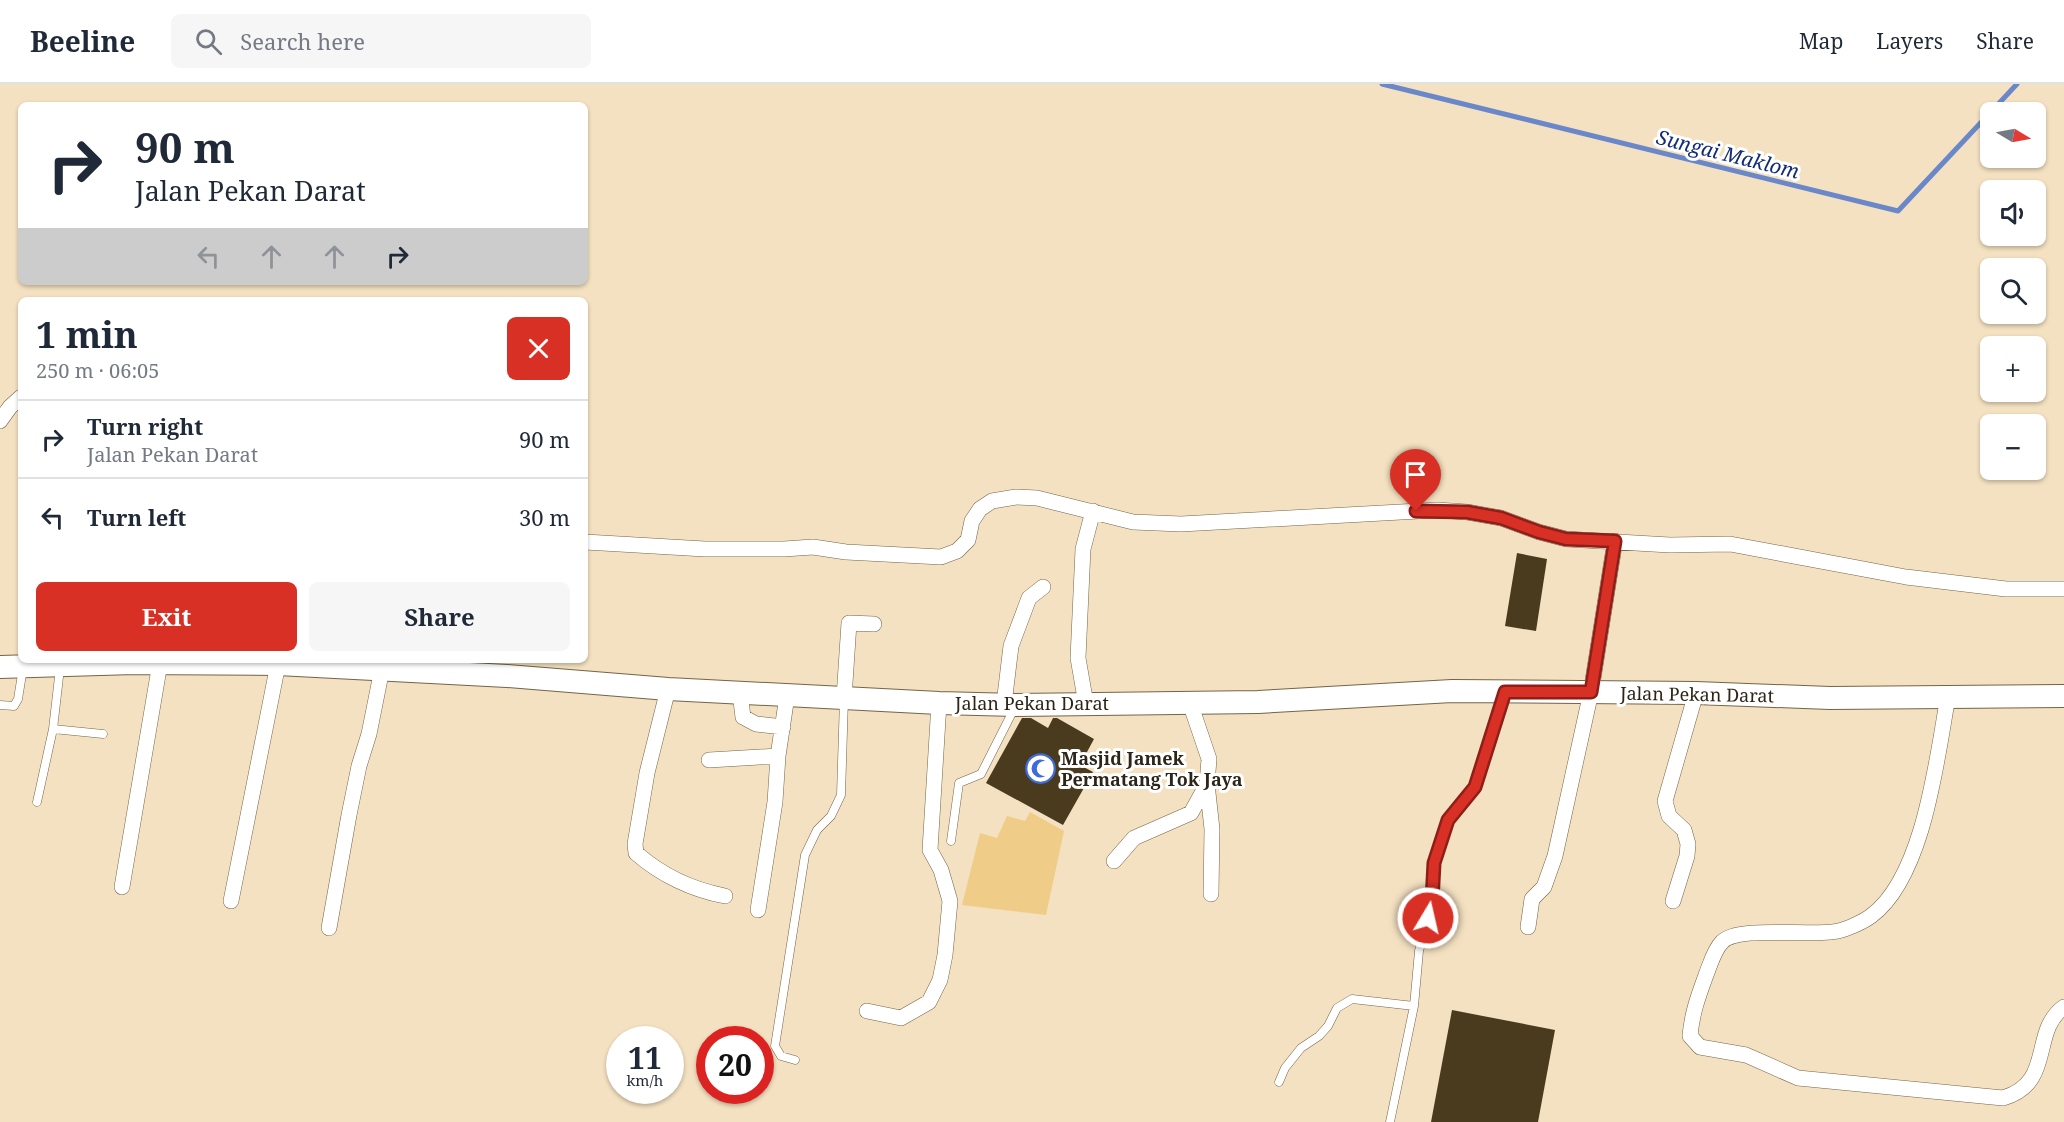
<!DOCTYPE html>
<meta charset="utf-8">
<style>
:root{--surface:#fff;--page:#f6f6f7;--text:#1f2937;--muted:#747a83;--line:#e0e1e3;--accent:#d93025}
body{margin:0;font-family:"Noto Serif",serif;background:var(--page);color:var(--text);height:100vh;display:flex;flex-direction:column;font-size:22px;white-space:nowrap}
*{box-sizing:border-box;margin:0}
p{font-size:20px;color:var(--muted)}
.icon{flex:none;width:33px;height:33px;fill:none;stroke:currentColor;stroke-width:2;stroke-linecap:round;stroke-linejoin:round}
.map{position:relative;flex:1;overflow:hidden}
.panel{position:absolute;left:18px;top:213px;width:570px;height:366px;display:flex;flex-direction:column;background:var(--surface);border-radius:9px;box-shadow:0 2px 4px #0004}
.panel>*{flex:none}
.top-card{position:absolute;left:18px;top:18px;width:570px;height:183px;border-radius:9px;box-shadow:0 2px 4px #0004;background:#fff;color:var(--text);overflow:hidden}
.needle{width:39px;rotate:100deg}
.buttons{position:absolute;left:1980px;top:18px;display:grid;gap:12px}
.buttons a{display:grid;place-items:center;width:66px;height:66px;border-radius:9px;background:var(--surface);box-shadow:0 2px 4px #0004;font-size:30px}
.speed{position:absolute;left:606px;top:942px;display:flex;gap:12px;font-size:30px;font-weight:700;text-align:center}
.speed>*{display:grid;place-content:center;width:78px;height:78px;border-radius:50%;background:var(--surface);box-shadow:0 2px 4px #0004;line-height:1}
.speed small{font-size:15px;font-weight:400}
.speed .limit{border:9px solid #d22;background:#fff;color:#111}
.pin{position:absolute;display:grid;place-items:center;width:51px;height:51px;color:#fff;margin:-62px -26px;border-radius:50% 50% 50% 0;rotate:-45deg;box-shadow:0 0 6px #0007}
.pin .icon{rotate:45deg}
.me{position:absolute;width:66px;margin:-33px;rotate:9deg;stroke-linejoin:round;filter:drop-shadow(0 0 4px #0008)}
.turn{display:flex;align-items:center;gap:21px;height:126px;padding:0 18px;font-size:27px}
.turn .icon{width:78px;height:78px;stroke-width:2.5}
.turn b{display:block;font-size:42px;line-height:51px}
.lanes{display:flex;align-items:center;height:57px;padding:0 18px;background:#0003;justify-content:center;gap:30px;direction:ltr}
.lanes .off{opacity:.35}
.round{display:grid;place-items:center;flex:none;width:63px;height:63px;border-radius:9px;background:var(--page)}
.summary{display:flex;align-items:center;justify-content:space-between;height:102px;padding:0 18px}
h1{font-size:36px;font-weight:700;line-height:45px}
.button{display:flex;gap:12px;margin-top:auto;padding:12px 18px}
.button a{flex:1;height:69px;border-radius:9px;background:var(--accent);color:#fff;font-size:24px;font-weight:700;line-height:69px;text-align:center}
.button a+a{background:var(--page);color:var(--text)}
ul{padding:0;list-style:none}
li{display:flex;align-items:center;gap:18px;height:78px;padding:0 18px;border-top:2px solid var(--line)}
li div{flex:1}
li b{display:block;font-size:22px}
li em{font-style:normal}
header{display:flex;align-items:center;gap:36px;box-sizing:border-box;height:84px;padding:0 30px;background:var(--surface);border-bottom:2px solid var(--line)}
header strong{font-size:28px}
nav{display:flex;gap:33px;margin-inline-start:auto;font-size:21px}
.search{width:420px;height:54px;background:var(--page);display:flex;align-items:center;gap:15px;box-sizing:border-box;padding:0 21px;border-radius:9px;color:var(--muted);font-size:22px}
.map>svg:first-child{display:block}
.green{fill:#f0cc89}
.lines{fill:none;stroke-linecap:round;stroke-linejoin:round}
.stream{stroke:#6987c9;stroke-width:5}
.building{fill:#4a3b1f}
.service-casing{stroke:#746447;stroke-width:9}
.minor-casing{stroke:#746447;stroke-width:16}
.secondary-casing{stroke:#746447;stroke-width:24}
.service{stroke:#fff;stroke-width:8}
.minor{stroke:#fff;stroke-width:15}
.secondary{stroke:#fff;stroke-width:22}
.route-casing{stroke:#8d1f18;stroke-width:15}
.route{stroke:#d93025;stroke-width:10}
.labels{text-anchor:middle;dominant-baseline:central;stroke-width:6;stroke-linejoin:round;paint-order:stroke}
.street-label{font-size:18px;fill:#2c2518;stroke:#fff}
.poi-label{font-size:18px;font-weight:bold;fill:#2c2518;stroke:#fff;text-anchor:start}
.water-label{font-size:20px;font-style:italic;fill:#122c7a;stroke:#fff}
</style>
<header>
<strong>Beeline</strong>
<div class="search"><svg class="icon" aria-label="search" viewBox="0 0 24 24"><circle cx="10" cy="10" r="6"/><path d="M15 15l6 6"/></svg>Search here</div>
<nav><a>Map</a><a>Layers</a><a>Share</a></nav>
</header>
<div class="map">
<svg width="2064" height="1038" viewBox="0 0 2064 1038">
<rect width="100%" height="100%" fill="#f4e1c1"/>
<!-- green -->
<path class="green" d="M1030,728L1064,747L1046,831L962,821L980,749L997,754L1007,732L1025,737Z"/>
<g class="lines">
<!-- stream -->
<path class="stream" d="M1382,0L1898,127L2017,0"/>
</g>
<!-- building -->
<path class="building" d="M1517,469L1547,475L1536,547L1505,542Z
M1022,634H1031L1048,644L1053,634H1057L1094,655L1080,681L1093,688L1063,741L986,699Z
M1452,926L1555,946L1538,1038H1431Z"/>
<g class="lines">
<defs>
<path id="service" d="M0,621L14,622L18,615L23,584
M53,645L103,650
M37,718L53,645L60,584
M951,757L959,699L981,690L1014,625
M795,976L781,972L775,962L805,771L817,746L831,732L841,711L844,615
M1279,998L1285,984L1301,964L1319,952L1328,942L1337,924L1352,915L1414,922
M1390,1038L1414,922L1419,867L1432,817L1434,779L1448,736L1475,703L1504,609"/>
<path id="minor" d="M0,337L10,323L21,313
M585,458L705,465H784L813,463L846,468L941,473L957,467L968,456L972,437L980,425L992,417L1016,413L1037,414L1133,438L1181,440L1437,426L1467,428L1501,434L1539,448L1566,455L1670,461L1730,460L1906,493L2006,505H2064
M668,605L647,689L635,760L636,769C661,791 693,806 725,812
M740,609L743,633L756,640L783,643
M1948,612C1937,674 1924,793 1871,832C1863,838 1847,845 1838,847C1811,853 1738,841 1722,858C1714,866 1710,881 1706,891C1698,913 1692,929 1690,952L1700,963L1746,971L1798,994L2003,1014C2055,999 2030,947 2064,923
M844,614L849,539L874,540
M1004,620L1011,562L1029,514L1043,503
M1086,620L1078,574L1083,465L1093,427
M709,676L778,672
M1207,700L1212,745L1211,810
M1114,777L1134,754L1191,729L1207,700L1209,675L1190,619
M122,803L160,579
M231,817L278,580
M1673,817L1687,772L1688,760L1684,746L1669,732L1665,717L1696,609
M758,826L775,718L778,672L787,612
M1528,843L1532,815L1544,803L1555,772L1591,608L1615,457
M329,844L349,731L359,682L369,650L382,585
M867,927L901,934L929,918L940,896L945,871L950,817L941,786L930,766L939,619"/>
<path id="secondary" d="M0,583L134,579L278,580L507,592L668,605L939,619L1016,621L1258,618L1452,607L1696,609L1830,614L2064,612"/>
</defs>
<!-- service casing -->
<use href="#service" class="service-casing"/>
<!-- minor casing -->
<use href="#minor" class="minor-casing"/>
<!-- secondary casing -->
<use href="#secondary" class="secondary-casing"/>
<!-- service -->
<use href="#service" class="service"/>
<!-- minor -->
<use href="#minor" class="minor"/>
<!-- secondary -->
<use href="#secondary" class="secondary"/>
</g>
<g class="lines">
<defs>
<path id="route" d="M1416,427L1467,428L1501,434L1539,448L1566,455L1615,457L1591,608H1505L1475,703L1448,736L1434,779L1432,817L1428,834"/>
</defs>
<!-- route casing -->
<use href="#route" class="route-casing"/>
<!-- route -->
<use href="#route" class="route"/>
</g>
<!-- icons -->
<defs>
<symbol id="mosque-ring" viewBox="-11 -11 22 22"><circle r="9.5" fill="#fff" stroke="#3e6adb" stroke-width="1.5"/><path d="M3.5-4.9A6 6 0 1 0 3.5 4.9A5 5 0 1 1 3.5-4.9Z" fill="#3e6adb"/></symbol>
</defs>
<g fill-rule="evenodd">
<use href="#mosque-ring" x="1024" y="668" width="33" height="33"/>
</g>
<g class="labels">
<!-- street labels -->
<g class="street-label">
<text transform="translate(1697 610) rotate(1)">Jalan Pekan Darat</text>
<text x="1032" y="619">Jalan Pekan Darat</text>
</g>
<!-- poi labels -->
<g class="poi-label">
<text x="1061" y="674">Masjid Jamek<tspan x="1061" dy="21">Permatang Tok Jaya</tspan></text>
</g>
<!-- water labels -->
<g class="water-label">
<text transform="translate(1728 70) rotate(14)">Sungai Maklom</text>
</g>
</g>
</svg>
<div class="buttons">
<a><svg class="needle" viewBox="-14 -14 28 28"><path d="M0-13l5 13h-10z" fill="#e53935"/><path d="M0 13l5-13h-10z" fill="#747a83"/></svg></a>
<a><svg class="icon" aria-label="sound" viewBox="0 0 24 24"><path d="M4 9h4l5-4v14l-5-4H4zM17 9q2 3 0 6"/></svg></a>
<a><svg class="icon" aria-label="search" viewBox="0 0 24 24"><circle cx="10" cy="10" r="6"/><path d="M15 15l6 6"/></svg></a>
<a>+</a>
<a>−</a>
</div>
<div class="speed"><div>11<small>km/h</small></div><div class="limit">20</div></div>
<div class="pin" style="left:1416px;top:427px;background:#d93025"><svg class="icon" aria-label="arrive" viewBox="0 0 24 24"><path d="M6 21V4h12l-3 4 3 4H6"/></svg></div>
<svg class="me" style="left:1428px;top:834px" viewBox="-20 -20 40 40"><circle r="17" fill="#d93025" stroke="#fff" stroke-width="3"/><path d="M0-11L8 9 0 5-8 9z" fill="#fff"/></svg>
<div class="top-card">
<div class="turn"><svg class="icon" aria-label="right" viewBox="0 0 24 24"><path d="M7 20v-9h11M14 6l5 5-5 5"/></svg><div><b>90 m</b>Jalan Pekan Darat</div></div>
<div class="lanes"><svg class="icon off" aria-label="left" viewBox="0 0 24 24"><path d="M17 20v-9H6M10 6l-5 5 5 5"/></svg><svg class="icon off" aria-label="ahead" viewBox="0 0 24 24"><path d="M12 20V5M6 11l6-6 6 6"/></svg><svg class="icon off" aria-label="ahead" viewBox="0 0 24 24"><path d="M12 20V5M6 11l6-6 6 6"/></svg><svg class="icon" aria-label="right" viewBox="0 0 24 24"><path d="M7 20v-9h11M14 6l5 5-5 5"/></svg></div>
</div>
<section class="panel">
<div class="summary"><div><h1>1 min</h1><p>250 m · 06:05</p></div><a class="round" style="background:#d93025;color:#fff"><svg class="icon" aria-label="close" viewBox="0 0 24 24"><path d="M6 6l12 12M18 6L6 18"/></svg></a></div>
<ul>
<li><svg class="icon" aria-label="right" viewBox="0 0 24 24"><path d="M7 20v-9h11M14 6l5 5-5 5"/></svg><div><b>Turn right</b><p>Jalan Pekan Darat</p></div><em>90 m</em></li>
<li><svg class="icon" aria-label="left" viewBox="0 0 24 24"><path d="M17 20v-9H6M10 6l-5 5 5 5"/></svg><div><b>Turn left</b></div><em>30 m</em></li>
</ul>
<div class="button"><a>Exit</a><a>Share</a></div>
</section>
</div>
